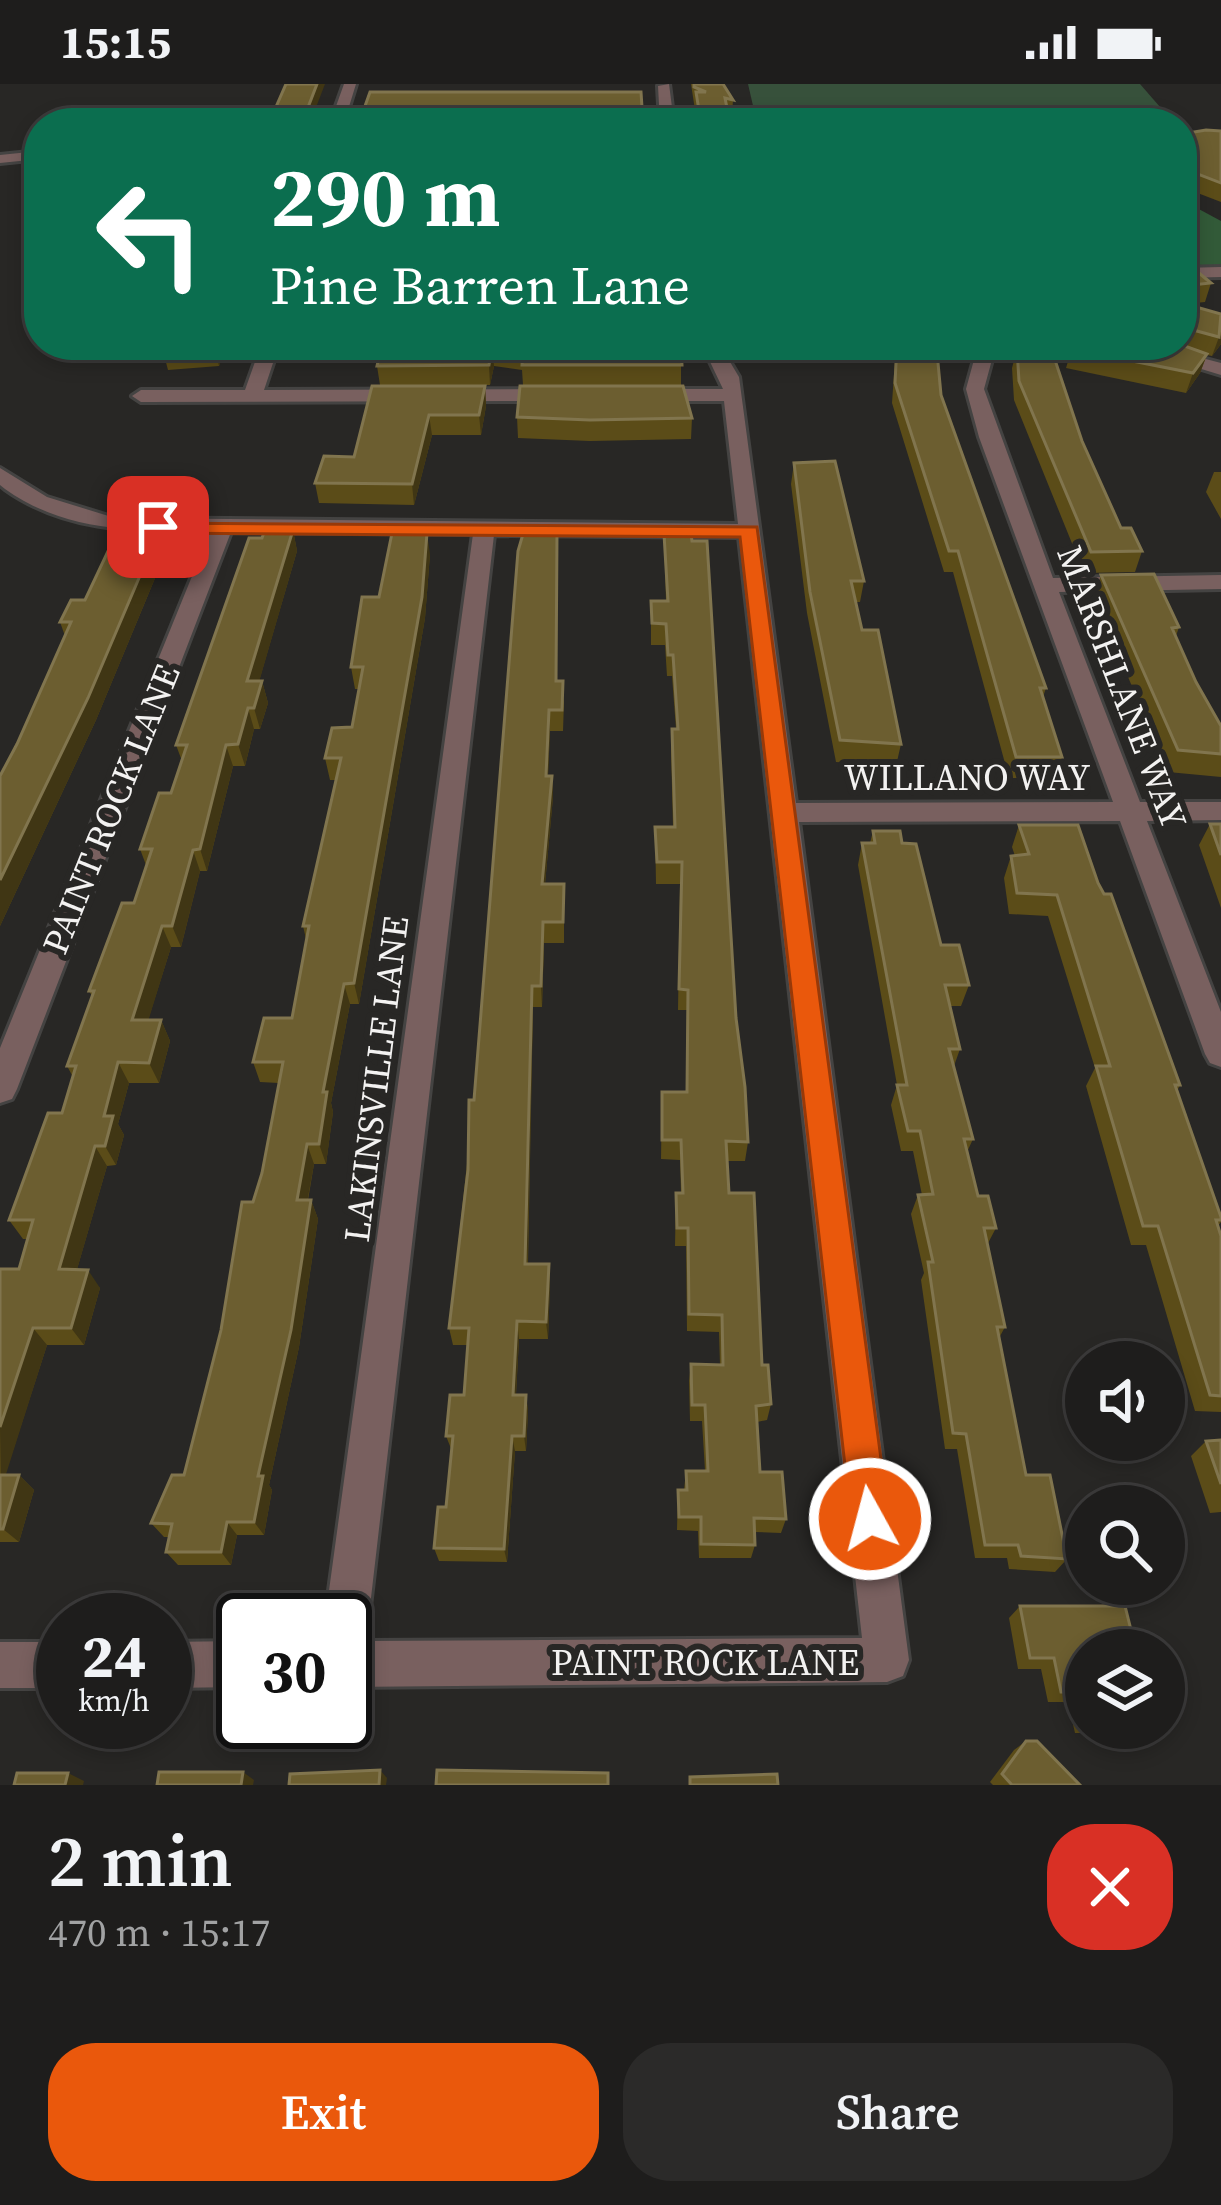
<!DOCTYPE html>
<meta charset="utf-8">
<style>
:root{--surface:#1e1d1c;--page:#2b2a29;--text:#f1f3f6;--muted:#a1a2a3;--line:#3c3b3b;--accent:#ea580c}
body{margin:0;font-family:"Source Serif 4",serif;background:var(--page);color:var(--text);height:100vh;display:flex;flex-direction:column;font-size:45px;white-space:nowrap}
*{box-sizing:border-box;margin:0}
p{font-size:39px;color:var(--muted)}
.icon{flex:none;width:66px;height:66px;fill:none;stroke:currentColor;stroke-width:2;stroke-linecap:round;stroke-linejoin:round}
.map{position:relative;height:1701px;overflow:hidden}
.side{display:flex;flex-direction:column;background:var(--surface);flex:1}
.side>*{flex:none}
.top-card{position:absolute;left:24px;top:24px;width:1173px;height:252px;border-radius:48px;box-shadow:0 6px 18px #0003,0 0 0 3px var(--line);background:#0b6e4f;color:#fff;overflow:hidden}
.buttons{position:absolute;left:1065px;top:1257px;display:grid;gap:24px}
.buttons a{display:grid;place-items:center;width:120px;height:120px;border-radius:50%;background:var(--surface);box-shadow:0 6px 18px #0003,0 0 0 3px var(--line);font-size:60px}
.speed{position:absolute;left:36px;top:1509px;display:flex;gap:24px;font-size:60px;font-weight:700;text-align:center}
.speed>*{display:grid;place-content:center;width:156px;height:156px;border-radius:50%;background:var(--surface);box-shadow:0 6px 18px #0003,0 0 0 3px var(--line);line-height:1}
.speed small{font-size:30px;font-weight:400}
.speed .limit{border:6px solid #111;border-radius:18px;background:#fff;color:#111}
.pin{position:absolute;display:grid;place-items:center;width:102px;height:102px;color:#fff;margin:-51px;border-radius:24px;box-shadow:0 6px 18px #0006}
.me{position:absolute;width:132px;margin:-66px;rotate:353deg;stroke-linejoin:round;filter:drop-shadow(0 0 9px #0008)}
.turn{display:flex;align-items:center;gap:42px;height:252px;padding:0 48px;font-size:54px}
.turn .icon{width:156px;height:156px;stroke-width:2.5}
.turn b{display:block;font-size:84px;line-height:102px}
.round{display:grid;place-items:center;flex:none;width:126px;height:126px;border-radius:48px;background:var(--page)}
.head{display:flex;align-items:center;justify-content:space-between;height:204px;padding:0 48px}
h1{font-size:72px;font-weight:600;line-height:90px}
.primary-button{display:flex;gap:24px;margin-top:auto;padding:24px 48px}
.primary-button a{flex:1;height:138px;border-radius:48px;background:var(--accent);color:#fff;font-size:48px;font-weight:600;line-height:138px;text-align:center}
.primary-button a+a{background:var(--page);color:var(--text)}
.status{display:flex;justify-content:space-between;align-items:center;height:84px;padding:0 60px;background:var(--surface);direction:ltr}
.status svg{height:33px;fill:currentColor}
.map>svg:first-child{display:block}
.green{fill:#37513b}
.forest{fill:#325a38}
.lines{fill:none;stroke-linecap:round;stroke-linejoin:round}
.minor-casing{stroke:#444342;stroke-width:6}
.minor{fill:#79605f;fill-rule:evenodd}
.wall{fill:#5b4c18}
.shaded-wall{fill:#403614}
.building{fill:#6c5e30;stroke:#81754e;stroke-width:3}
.route{fill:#ea580c;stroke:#983908;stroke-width:3}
.labels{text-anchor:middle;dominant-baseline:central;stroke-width:12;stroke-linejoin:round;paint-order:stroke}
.street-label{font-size:36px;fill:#f3f2f1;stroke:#282725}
</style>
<div class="status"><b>15:15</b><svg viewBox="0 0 49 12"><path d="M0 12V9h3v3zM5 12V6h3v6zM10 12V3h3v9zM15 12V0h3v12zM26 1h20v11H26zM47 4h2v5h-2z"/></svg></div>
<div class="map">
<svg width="1221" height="1701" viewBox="0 0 1221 1701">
<rect width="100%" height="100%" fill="#282725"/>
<!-- green -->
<path class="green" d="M748,0H1140L1174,39H757Z"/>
<!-- forest -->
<path class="forest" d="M1182,116L1221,137V182L1182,180Z"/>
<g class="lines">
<defs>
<path id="minor" d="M344,0H356L344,39H330Z
M669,0L674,39H660L658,2Z
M39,67V75L0,79V71Z
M1221,183V193L1182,194V184Z
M261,261H279L264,306L555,305L564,311L555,317L141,318L132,312L141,306H245Z
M702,261H720L739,293L796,719L1113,718L979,353L966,305L978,261H996L984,305L1053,494L1221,491V505L1059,508L1140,718H1221V736L1147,737L1221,928V983L1210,979L1205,970L1120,737L799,738L909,1576L903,1592L887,1598L345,1603V1536H325L473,450L231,448L17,1005L12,1015L0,1019V964L210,448C138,447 67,449 5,405L0,401V384L47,413L115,434L738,440L724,317H645L636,311L645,305H723ZM494,451L739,453L862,1554L366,1557Z
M1123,261H1152L1221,279V291Z
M243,1557V1603L165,1604V1558Z
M0,1558H63V1604H0Z"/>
</defs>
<!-- minor casing -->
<use href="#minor" class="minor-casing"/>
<!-- minor -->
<use href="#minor" class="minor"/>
</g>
<!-- wall -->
<path class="wall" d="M691,0H723L733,16L732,32L729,31L730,39H697Z
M1221,47V118L1182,103V50Z
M1182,175L1211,199L1205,218L1185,220L1221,230V260L1212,272L1207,271L1200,289L1186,309L1066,284L1073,261H1182Z
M165,261H227L219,282L168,286L163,267Z
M382,261H681V301H523L522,286L494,282L490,301H380L377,282Z
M755,261H798L796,271L756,270Z
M896,261L942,270L938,283L941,311L1046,604L1043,613L1062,673L1055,694H1009L953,488H944L892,319Z
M1017,265L1121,444L1142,467L1135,488L1084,489L1014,316L1012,284Z
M485,302L486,322L481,351H432L414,421L319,419L315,399L354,373Z
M517,333L692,334L691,355L590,357L518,354Z
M794,379L864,497L860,518H856L862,546L901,660L896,682L836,678L807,529L791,400Z
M1214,388H1221V435L1206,408Z
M146,446L148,454L163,475L96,636L0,842V692L17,660L65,552L60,538L85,516Z
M293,446L297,467L259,597H262L268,619L260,645H254L245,682H233L207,787H200L181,863H171L148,936H161L170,957L159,999H129L118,1040L124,1051L116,1081L107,1082L77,1185L100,1204L84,1261H47L5,1391H19L34,1406L19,1458H0V1185H19L28,1155H23L9,1136L62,1029L73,993L67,982L92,912L89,907L134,819L146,781L140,765L171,709L182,677L176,661L262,454Z
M664,450L736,934L748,1058L745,1077H727L729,1109L771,1320L767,1336L757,1338L760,1388L786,1435L781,1449L754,1448L755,1461L751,1474H699L698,1447L677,1446L678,1406H684L686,1387H705L702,1337H690L689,1297L691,1280L720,1281L719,1248L687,1247L686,1162H675L676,1109H681L680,1076L661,1075L662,1008H686L687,926H678L680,800H656L655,743H673L671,666L672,645H676L672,592H667L665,561H651V517H666Z
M518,467L564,618L563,647H550L548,692H552L553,713L545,800H564V859H544L542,923H533L528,1180H549L550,1198L548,1255H519L516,1311H526L528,1327L526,1367H515L507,1478L439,1477L434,1464L446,1423L452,1367L446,1352L464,1311L468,1261H453L449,1244L474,1016Z
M430,470L425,534L359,920H350L331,1019L333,1028L326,1080H314L308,1116H311L318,1135L299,1263L269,1401L272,1406L264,1451H237L231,1481H178L166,1468L169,1453H164L151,1439L184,1391L262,1089L279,999L260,998L253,978L292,934L306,855L303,842L336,696H330L325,674L352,643L359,605H355L351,583L379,513Z
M1101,491L1179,543L1176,552L1196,598L1221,642V693L1168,688L1094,512Z
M1210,740H1221V824L1199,761Z
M1019,741L1098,799L1180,1001L1177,1007L1221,1133V1138L1218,1142L1221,1152V1328L1195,1327L1146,1161H1131L1086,1002L1095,984L1048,832L1009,830L1004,794L1011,772H1015L1012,763Z
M873,747L902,759L941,861L969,901L961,922H950L960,965L954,982L973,1055L967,1068L978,1112L996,1144L987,1161L1005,1243L999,1254L1026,1391L1067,1475L1055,1488L1009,1485L1007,1474H975L957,1365H945L921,1196L924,1189L911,1130L918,1111H922L913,1067H901L891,1021L897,1001L858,781L862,759H870Z
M1221,1356V1428L1210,1429L1191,1372L1206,1357Z
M1020,1522L1086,1566V1644H1146L1138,1649H1075L1068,1618H1048L1041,1585H1018L1009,1534Z
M1026,1657L1080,1701H993L990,1698L1014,1666Z"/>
<!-- shaded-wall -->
<path class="shaded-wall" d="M317,0H325L310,39H302Z
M1221,251V260L1212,272L1219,253Z
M215,261H227L219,282L214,262Z
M492,263L494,282L490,301L489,281Z
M1207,270L1200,289L1186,309L1193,289Z
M485,302L486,322L481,351L479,331Z
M429,331L432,351L414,421L412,400Z
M146,446L152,465L156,454L163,475L96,636L0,842V796Z
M293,446L297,467L253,619L247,597Z
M427,449L430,470L425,534L359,920L354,899Z
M262,597L268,619L260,645L254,624Z
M248,624L254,645L245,682L238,660Z
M549,626L550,647L547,713L546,692Z
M226,661L233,682L207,787L200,765Z
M552,692L553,713L543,822L542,800Z
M193,766L200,787L181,863L172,842Z
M543,838L544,859L542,923L541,902Z
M162,842L171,863L142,957L132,936Z
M344,900L350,920L331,1019L333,1028L326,1080L319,1060L323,1008Z
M532,902L533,923L527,1198L525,1180Z
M161,936L170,957L159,999L149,979Z
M118,978L129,999L118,1040L124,1051L116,1081L105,1062L104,1032Z
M307,1060L314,1080L304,1135L297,1116Z
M95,1062L107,1082L72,1203L59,1185Z
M311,1116L318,1135L299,1263L269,1401L272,1406L264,1451L254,1438L258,1392Z
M549,1180L550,1198L548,1255L546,1238Z
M88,1186L100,1204L84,1261L71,1244Z
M517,1237L519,1255L515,1327L513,1311Z
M33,1244L47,1261L1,1406L0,1343Z
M526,1311L528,1327L526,1367L524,1352Z
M512,1352L515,1367L507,1478L504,1465Z
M19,1391L34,1406L19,1458L3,1445Z
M227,1438L237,1451L231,1481L221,1468Z
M380,1686L387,1694L386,1701H379Z
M243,1688L254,1696L253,1701H241Z
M68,1689L84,1697L83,1701H65Z"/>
<!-- building -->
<path class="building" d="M286,0H317L302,39H269Z
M694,0H723L733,16L725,14L730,39H701L696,8H706L694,3Z
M370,8H641L643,39H359Z
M1206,46L1221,47V99L1182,84V50Z
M1182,175L1211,199L1182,202Z
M1182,219L1221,230L1219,253L1182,243Z
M165,261H215L163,267Z
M382,261H681L682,281H522L523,267L492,263L489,281L377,282Z
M897,261H943L938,279L941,311L1046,604H1040L1062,673H1016L958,467H949L895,299Z
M1020,261H1050L1082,357L1121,444H1131L1142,467L1091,468L1019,297L1017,265Z
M1073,261H1182L1207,270L1193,289L1072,265Z
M372,302H485L479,331H429L412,400L315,399L324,372L354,373Z
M520,302H683L692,334L590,336L517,333Z
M835,377L864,497H851L862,546H878L901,660L840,656L810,508L794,379Z
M118,446H146L142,454H156L88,614L0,796V692L17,660L71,538H60L71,516H85Z
M265,446H293L247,597H262L254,624H248L238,660L226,661L200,765L193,766L172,842H162L132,936H161L149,979L118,978L104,1032H113L105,1062H95L59,1185L88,1186L71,1244H33L0,1343V1185H19L33,1136H9L48,1029H62L76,982H67L94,907H89L122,819H134L152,765H140L159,709H171L187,661H176L249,454H262Z
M392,449H427L422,513L354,899L344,900L323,1008H327L319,1060H307L297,1116H311L291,1246L258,1392H263L254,1438H227L221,1468H166L172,1440L151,1439L172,1391H184L221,1246L242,1118H253L262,1089L283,978H253L264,934H292L309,842H303L341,674H325L332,644L352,643L363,583H351L362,513H379Z
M523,450H557L556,597H563L562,626H549L546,692H552L542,800H564L563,838H543L541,902H532L525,1180H549L546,1238L517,1237L513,1311H526L524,1352H512L504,1465L434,1464L438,1423H446L453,1352H446L450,1311H464L469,1244H449L468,1086L469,1016H474L518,467Z
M664,450H691L692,457H707L736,934L745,1003L748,1058L726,1057L729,1109H754L762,1281H768L771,1320L756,1322L760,1388H782L786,1435L754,1434L755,1461L701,1460V1433H679L678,1406H687L686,1387H708L705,1321H692L691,1280L723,1281L722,1231L689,1230L688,1144H677L676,1109H683L681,1056H662V1008H687L688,906L679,905L682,778H657L655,743H675L672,645H678L673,571H668L666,540L652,539L651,517H668Z
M1154,490L1179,543L1172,544L1196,598L1221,642V670L1178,666L1101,491Z
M1210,740H1221V771Z
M1019,741H1078L1098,799L1104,810H1111L1180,1001H1175L1221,1133V1136H1216L1221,1152V1312L1210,1311L1158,1142H1143L1096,982H1110L1057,811L1017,809L1011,772L1029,770Z
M873,747H900L902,759L916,760L941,861H959L969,901H945L960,965H949L973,1055H964L978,1112H988L996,1144H984L1005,1243H997L1026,1391H1050L1067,1475L1021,1472L1018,1461H985L966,1350L953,1349L928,1178H933L918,1111L933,1110L920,1047H908L897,1001H907L862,759H875Z
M1221,1356V1400L1206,1357Z
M0,1391H19L3,1445H0Z
M1020,1522H1125L1136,1566H1086V1627L1082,1608H1061L1054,1574H1030Z
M1026,1657H1037L1080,1701H1012L1002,1690Z
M380,1686L379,1701H289L290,1690Z
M437,1686L608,1689V1701H436Z
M159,1688H243L241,1701H157Z
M17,1689H68L65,1701H14Z
M777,1690L778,1701H690V1693Z"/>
<!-- route -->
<path class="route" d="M151,439L757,443L889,1435L883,1449L870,1454L856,1449L851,1435L740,453L158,449L151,447Z"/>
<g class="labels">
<!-- street labels -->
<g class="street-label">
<text transform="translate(1122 603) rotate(69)">MARSHLANE WAY</text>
<text x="967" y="693">WILLANO WAY</text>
<text transform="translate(111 725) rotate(-68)">PAINT ROCK LANE</text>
<text transform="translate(376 995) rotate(-83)">LAKINSVILLE LANE</text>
<text x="705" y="1578">PAINT ROCK LANE</text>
</g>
</g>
</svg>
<div class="buttons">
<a><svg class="icon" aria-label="sound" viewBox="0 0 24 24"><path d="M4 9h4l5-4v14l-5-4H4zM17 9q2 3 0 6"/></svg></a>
<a><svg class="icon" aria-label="search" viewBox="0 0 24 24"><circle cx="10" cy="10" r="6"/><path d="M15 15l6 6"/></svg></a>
<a><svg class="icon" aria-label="layers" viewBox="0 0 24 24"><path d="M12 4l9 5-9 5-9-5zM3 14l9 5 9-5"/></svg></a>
</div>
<div class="speed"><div>24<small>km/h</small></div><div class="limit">30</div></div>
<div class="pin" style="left:158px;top:443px;background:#d93025"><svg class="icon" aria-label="arrive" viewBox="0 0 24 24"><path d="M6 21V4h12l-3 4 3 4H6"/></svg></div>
<svg class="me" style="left:870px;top:1435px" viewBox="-20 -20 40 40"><circle r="17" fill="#ea580c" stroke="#fff" stroke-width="3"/><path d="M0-11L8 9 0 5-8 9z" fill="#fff"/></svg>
<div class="top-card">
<div class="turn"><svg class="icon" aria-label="left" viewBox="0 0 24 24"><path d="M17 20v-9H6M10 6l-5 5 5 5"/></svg><div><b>290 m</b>Pine Barren Lane</div></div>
</div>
</div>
<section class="side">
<div class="head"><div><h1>2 min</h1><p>470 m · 15:17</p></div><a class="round" style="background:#d93025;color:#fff"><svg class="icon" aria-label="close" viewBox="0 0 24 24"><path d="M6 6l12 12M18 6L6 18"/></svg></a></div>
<div class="primary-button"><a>Exit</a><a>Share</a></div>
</section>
